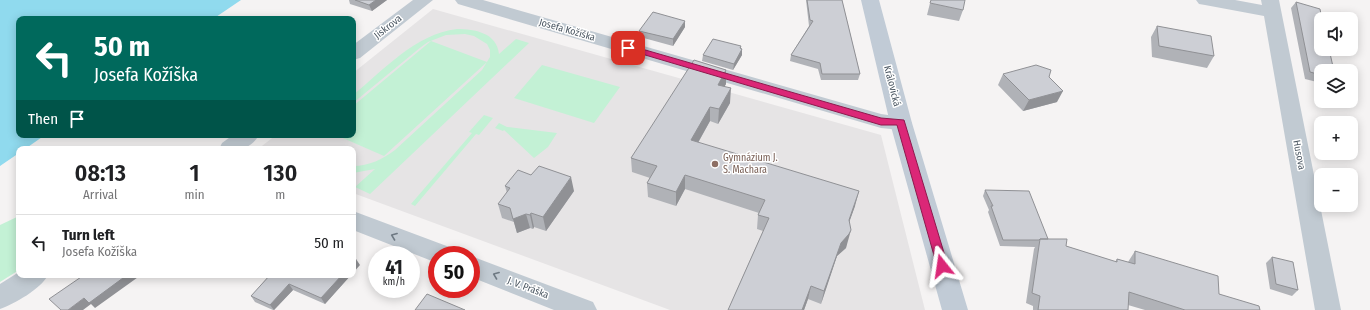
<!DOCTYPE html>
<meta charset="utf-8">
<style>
:root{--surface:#fff;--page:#f2f2f2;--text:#202124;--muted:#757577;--line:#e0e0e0}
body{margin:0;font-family:"Fira Sans Condensed",sans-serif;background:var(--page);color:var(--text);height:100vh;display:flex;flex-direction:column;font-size:15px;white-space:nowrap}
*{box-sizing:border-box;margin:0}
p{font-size:13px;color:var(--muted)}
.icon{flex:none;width:22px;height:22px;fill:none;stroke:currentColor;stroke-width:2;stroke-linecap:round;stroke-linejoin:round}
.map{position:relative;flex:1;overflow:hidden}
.sheet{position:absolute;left:16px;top:146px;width:340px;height:132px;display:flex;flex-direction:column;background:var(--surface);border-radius:8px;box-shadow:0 2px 10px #0003}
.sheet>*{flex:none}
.banner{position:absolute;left:16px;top:16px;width:340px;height:122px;border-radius:8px;box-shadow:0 2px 10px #0003;background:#00695c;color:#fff;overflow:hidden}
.controls{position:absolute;left:1314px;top:12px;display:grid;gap:8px}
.controls a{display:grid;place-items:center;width:44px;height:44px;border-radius:8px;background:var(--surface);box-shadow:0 2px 10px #0003;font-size:20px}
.speed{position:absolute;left:368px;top:246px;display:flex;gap:8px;font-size:20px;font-weight:700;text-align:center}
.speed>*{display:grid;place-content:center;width:52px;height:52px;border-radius:50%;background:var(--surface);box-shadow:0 2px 10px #0003;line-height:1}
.speed small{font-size:10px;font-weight:400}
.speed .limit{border:6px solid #d22;background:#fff;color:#111}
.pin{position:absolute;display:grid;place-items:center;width:34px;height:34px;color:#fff;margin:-17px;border-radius:8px;box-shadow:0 2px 6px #0006}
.me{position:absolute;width:44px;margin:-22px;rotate:345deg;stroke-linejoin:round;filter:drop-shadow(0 0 3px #0008)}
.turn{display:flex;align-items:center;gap:14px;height:84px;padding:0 12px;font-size:18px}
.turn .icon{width:52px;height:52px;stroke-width:2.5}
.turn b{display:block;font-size:28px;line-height:34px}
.then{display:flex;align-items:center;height:38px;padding:0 12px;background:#0003;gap:8px;font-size:15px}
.eta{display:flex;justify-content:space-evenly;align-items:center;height:68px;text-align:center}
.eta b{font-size:24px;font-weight:600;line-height:28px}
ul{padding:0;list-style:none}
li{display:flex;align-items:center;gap:12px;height:56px;padding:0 12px;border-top:1px solid var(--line)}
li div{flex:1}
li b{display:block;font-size:15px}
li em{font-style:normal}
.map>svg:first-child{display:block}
.education{fill:#e6e4e5}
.green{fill:#c3f1d5}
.water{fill:#90daee}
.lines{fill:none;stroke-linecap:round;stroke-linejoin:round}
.street{fill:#c1cad2;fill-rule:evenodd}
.secondary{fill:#c1cbd6;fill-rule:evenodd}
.wall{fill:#b0b2b7}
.shaded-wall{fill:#909195}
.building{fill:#cdcfd5;stroke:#909195}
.oneway{stroke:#6e7983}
.route{fill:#db2777;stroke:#8e194d}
.education-dot{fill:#8d6e63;stroke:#fff;stroke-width:1.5}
.labels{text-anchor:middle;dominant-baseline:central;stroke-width:3;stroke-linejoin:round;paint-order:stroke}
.street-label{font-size:10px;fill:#4a5661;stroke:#fff}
.education-label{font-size:10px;fill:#785e54;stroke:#fff;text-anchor:start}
</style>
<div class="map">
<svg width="1370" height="310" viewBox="0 0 1370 310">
<rect width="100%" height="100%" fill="#f5f3f3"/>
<!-- education -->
<path class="education" d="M433,9L881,135L925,310H670L353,193V149H258L276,135H353V73Z"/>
<!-- green -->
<path class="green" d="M457,29C475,29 497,33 499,54L516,39L529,43L370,194L355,187L375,169L353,173V166C369,166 383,159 395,150L482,70L490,57V50L487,44L474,36L465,34L446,35L428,42L421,47L353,103V95C384,70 415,34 457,29Z
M431,41L487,62L384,156L336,135H353V106Z
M542,65L620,87L594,123L514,98Z
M484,115L493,118L479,135L476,134L415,206L411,204L472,133L469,132Z
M499,123L507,127L557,133L548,147L534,158L504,130L503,131L495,128Z
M19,216V270L0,282V225Z"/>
<!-- water -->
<path class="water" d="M0,0H241L213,19H19V135H45L25,149H19V153L0,166Z"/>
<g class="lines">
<!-- street -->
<path class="street" d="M413,0H433L360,58L353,60V45Z
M455,0H483L881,114L908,118L912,123L908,128L901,130L881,128L458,4Z
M1196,0H1235L1262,5L1261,0H1279L1341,310H1315L1264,16L1205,5L1199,4Z
M233,135H259C249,152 237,149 219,149L222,143Z
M353,211L452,248L455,255H437V263L353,230Z
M471,256L593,302L597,310H554L471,277Z
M19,272V275H48C41,289 14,304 0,309V284Z"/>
<!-- secondary -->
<path class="secondary" d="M861,0H879L912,123L968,310H942L890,123Z"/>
</g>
<!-- wall -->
<path class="wall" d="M349,0H387L372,11L350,4Z
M806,0H842L860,74L858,80H821L818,69L790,61L791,55L809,26Z
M1296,2L1321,71V83L1305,79L1291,8Z
M930,3L963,10L959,21L927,15Z
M1157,26L1214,56L1207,68L1152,57L1151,37Z
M685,27L673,46L640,37L639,31Z
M741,46V49H742V55L733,70L702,61L703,55Z
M726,70V84L724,87L730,103L718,124L710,121L698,143L855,206L849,222L846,248L837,256L821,304L808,299L804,310H728L763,231L757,229L758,215L759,213L685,189L676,206L648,197L647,183L650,178L632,172L631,158Z
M1003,74L1049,77L1057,102L1023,111L998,85Z
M505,186L574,191L546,231L534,227L533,229L530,228L517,233L514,222L502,218L498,204L507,193Z
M985,190L1048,239L1066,246L1115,262L1117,259L1128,262L1135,251L1219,294L1260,310H1145L1128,305V310H1033V306L1026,303L1034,249L1035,247L1000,246L988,212L989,210L983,196Z
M1272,257L1298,290L1292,296L1270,289L1266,263Z
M270,275H351L325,304L293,290L274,310H273L255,302L251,296Z"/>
<!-- shaded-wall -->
<path class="shaded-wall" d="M376,0H387L372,11L369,5Z
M685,21V27L673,46V39Z
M741,46V51L742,49V55L733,70L734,64Z
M726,70V84L717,99L718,85Z
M731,88L730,103L718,124L719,109Z
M1063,91L1057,102L1023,111L1029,100Z
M710,107V121L691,155V140Z
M685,175V189L676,206V192Z
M571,177L574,191L546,231L543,217Z
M859,191L855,206L845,234L849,220Z
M531,213L534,227L533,229L530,215Z
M526,214L530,228L517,233L513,219Z
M851,230L846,248L837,256L821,304L824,291L841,243Z
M356,259L360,265L353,273V263Z
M127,275H141L95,308L91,304L83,310H68L84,298Z
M342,275H351L325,304L321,298Z
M289,284L293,290L274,310L270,305Z
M811,286L808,299L804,310H802Z"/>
<!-- building -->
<path class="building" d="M355,0H376L369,5Z
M807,0H842L860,74H822L820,63L791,55L813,21L810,20Z
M931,0H965L963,10L930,3Z
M1296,2L1320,9L1322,19H1321V49H1329L1334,71H1321V75L1310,72Z
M653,12L685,21L673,39L639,31Z
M1157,26L1211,36L1214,56L1159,46Z
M713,39L741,46L740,48L742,49L734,64L703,55Z
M694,60L726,70L718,85L731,88L719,109L710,107L691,140L859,191L849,220L851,230L849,234L841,243L824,291L811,286L802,310H728L769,218L758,215L765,200L685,175L676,192L647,183L657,166L631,158Z
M1036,65L1051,70L1049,77L1063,91L1029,100L1003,74Z
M539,166L571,177L543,217L531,213L530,215L526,214L513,219L510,208L498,204L510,188L505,186L518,170L531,175Z
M985,190L1029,191L1048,239H1040L1039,240H1003L991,206H993Z
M1040,239H1067L1066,246L1117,262V259L1135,264V251L1218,276L1219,294L1259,306L1260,310H1185L1129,292L1128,310H1038L1040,296L1032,293Z
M1272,257L1293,262L1298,290L1276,284Z
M353,258L356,259L353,263Z
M84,275H127L89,303L84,298L68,310H61L49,299Z
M270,275H342L321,298L289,284L270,305L251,296Z
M427,294L465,310H415Z"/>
<!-- one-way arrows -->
<defs><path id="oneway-chevron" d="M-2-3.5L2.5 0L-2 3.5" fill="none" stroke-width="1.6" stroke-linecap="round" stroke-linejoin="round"/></defs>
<g class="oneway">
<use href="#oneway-chevron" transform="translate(394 236) rotate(-159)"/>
<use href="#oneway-chevron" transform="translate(496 275) rotate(-159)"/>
</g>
<!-- route -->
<path class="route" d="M628,45L881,118L904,120L948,266L946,269H939L937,266L897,125H881L625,49L624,48Z"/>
<!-- markers -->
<circle class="education-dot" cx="715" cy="164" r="4"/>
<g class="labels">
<!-- street labels -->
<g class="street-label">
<text transform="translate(388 27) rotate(-38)">Jiskrova</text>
<text transform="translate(567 30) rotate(16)">Josefa Kožíška</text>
<text transform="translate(892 86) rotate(76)">Královická</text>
<text transform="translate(1299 155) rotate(79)">Husova</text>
<text transform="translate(528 288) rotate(21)">J. V. Práška</text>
</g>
<!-- education labels -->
<g class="education-label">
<text x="723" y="158">Gymnázium J.<tspan x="723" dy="12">S. Machara</tspan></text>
</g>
</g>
</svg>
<div class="controls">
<a><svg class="icon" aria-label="sound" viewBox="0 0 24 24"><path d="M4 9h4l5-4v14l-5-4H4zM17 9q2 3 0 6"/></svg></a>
<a><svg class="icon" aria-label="layers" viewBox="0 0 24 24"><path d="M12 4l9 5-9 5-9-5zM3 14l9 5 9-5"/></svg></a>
<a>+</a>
<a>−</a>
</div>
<div class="speed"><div>41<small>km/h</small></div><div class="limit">50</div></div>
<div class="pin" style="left:628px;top:48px;background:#d93025"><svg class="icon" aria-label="arrive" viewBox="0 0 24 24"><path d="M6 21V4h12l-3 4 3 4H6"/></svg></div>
<svg class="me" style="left:942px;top:266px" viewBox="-20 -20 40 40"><path d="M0-17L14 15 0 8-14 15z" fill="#db2777" stroke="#fff" stroke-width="4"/></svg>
<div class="banner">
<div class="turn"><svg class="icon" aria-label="left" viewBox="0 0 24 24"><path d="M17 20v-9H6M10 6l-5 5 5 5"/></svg><div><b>50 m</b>Josefa Kožíška</div></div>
<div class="then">Then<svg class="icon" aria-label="arrive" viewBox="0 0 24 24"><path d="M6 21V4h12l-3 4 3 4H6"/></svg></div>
</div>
<section class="sheet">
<div class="eta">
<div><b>08:13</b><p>Arrival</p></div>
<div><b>1</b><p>min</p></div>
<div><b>130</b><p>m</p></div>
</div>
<ul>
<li><svg class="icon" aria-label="left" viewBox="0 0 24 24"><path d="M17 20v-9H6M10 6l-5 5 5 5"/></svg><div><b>Turn left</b><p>Josefa Kožíška</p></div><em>50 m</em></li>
</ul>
</section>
</div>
